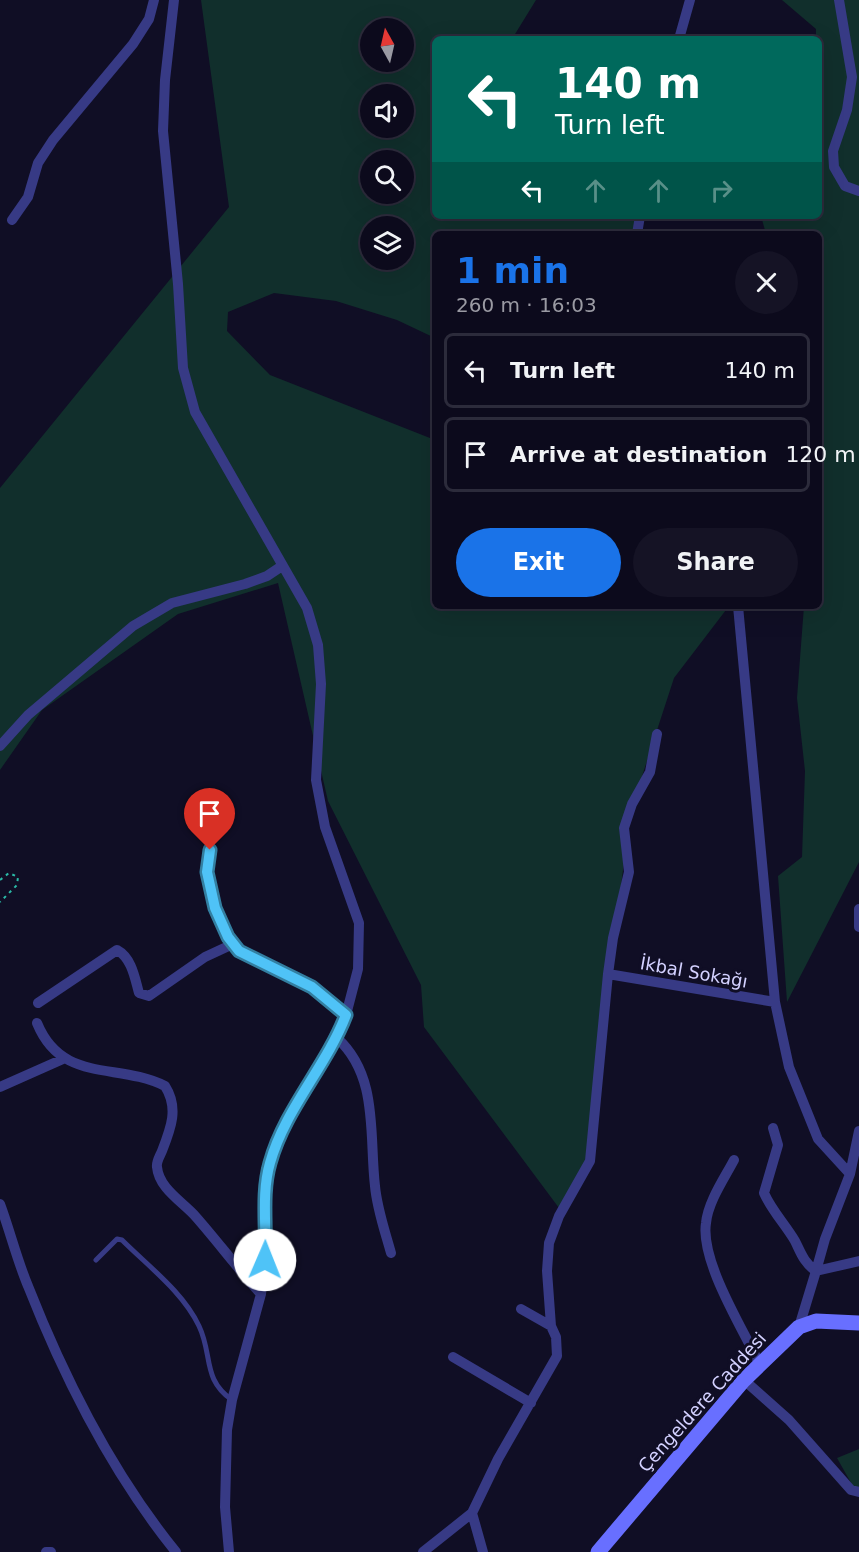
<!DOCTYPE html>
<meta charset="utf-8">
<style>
:root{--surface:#0c0a1c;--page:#151325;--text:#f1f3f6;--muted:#9a9aa3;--line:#2c2b3b;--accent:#1a73e8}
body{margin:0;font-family:"DejaVu Sans",sans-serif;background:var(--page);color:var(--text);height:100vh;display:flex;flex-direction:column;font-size:22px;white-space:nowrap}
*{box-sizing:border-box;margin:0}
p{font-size:20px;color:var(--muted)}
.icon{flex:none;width:33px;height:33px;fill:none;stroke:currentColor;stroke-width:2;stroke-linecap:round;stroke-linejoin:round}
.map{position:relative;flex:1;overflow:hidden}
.sheet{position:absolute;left:432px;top:231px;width:390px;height:378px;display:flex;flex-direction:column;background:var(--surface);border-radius:9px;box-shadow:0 6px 24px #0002,0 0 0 2px var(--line)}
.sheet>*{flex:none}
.guide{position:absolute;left:432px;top:36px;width:390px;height:183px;border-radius:9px;box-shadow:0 6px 24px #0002,0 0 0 2px var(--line);background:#00695c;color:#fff;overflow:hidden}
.needle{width:39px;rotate:352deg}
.buttons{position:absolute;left:360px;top:18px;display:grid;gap:12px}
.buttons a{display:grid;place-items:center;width:54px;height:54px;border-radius:50%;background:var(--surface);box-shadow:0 6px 24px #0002,0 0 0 2px var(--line);font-size:30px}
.pin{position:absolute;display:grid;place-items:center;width:51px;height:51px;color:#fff;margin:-62px -26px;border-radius:50% 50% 50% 0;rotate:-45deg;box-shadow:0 0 6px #0007}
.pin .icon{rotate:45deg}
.me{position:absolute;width:66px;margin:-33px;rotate:1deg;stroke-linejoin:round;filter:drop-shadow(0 0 4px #0008)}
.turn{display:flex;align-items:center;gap:21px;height:126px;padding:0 24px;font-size:27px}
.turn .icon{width:78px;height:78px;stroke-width:2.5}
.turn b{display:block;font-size:42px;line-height:51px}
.lanes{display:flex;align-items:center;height:57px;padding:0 24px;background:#0003;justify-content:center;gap:30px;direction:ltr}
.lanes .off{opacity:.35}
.round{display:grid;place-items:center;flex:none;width:63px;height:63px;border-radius:32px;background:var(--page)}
.headline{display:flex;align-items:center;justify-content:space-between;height:102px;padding:0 24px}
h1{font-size:36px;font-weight:700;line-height:45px;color:var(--accent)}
.button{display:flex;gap:12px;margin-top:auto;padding:12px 24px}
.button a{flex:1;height:69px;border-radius:36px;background:var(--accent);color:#fff;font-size:24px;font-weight:700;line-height:69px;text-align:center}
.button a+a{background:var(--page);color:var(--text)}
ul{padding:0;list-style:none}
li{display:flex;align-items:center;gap:18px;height:75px;margin:0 12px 9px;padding:0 12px;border:3px solid var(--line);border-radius:9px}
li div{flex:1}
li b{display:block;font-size:22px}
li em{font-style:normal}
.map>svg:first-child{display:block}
.green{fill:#112f2c;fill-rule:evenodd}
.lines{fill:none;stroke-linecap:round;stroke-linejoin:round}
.path{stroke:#2bb9a7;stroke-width:2;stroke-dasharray:3 4.5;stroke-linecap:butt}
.service{stroke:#373a85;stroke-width:5}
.minor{stroke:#373a85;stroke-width:10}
.secondary{stroke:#686fff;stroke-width:15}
.route-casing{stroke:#337fa1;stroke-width:15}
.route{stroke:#4fc3f7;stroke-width:10}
.labels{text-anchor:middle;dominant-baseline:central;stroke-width:6;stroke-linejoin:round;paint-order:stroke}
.street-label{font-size:18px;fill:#d3d1ff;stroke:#100e25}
</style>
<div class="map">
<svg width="859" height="1552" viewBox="0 0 859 1552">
<rect width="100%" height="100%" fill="#100e25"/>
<!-- green -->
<path class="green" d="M201,0H536L512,39H435V216H641L639,234H435V338L397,320L336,301L274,293L228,312L227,331L270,375L435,440V606H729L674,678L630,813L588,1155L562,1212L424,1027L421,985L328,801L278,583L178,614L42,710L0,770V488L229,207ZM370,28H404V62H370ZM370,94H404V128H370ZM370,160H404V194H370ZM370,226H404V260H370Z
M782,0H859V862L787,1002L778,876L802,857L805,771L797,698L804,606H819V234H766L761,216H819V39H816V29Z
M859,1449V1497L837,1458Z"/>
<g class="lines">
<!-- path -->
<path class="path" d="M0,880L9,873L18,877L17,885L0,902"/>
<!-- service -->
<path class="service" d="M96,1260L117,1239L122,1240C148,1266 183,1292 199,1326C213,1355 202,1379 232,1400"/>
<!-- minor -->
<path class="minor" d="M174,0L165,80L163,131L178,284L183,368L195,412L307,608L318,645L321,684L316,780L325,827L359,923L358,969L346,1015L337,1038L282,1133L270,1164L266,1184V1247L261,1294L232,1400L227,1430L225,1507L229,1552
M839,0L852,77L847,110L833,151L834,167L845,186L859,191
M679,39L690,0
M12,220L28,197L38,163L53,140L133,44L149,19L154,0
M637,234L640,216
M738,606L775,1002L789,1067L818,1139L850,1174L825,1239L816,1271C804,1263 801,1253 795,1241C785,1224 772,1211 764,1193L778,1145L773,1128
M0,746L28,715L133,626L172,603L245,584L267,576L282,566
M210,850L207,872L215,908L228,937L239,951L312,987L346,1015
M859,909V927
M608,974L775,1002
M38,1003L117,950C132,958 135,979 139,993L149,996L205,957L233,944
M37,1023C62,1084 117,1062 165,1086C179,1108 171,1128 162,1151C160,1156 156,1162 157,1167C159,1189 183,1202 196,1217C218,1242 238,1269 261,1294
M337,1038C379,1076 369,1135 375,1186C377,1209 385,1231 391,1253
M0,1087L63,1059
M734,1160C724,1179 708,1202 706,1223C700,1261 743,1329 759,1363
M850,1174L859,1131
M0,1204C10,1231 17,1260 28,1286C65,1380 112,1473 176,1552
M521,1309L551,1326
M799,1327L816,1271L859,1261
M453,1357L531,1403
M744,1380L789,1420L851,1490L859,1492
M472,1513L483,1552
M46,1552H51
M423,1552L472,1513L498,1459L557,1356L556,1337L551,1326L547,1271L549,1243L559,1216L590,1161L608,974L613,938L629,872L624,828L632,804L650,772L657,734"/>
<!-- secondary -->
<path class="secondary" d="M598,1552L744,1380L799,1327L816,1321L859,1323"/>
</g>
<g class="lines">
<defs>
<path id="route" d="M210,850L207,872L215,908L228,937L239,951L312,987L346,1015C326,1067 285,1109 270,1163C261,1194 267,1228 265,1260"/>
</defs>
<!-- route casing -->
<use href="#route" class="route-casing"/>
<!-- route -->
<use href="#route" class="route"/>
</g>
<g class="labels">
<!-- street labels -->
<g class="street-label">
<text transform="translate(694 972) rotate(10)">İkbal Sokağı</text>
<text transform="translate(702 1402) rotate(-48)">Çengeldere Caddesi</text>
</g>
</g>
</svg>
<div class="buttons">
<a><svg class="needle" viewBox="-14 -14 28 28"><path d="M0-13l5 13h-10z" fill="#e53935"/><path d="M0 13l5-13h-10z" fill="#9a9aa3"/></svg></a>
<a><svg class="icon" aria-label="sound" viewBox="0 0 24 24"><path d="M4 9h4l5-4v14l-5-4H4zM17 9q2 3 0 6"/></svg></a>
<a><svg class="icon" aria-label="search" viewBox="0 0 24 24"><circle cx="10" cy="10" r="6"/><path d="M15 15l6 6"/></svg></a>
<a><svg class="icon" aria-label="layers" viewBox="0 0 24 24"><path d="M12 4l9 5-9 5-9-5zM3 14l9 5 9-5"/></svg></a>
</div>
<div class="pin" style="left:210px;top:850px;background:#d93025"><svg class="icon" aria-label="arrive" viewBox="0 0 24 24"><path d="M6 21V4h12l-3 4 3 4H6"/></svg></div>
<svg class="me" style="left:265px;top:1260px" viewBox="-20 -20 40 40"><circle r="19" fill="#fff"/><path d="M0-13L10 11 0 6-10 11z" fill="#4fc3f7"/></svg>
<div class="guide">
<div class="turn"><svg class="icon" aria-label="left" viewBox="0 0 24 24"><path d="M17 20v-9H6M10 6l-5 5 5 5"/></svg><div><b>140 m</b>Turn left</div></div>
<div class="lanes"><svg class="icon" aria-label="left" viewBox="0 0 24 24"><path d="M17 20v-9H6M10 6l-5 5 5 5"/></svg><svg class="icon off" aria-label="ahead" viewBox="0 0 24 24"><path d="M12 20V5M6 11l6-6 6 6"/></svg><svg class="icon off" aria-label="ahead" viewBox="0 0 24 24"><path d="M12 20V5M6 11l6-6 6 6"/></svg><svg class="icon off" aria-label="right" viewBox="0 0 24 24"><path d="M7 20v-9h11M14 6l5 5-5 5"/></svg></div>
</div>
<section class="sheet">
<div class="headline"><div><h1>1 min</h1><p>260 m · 16:03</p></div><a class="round"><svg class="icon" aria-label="close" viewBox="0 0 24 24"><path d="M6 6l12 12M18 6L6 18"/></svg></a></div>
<ul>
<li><svg class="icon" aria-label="left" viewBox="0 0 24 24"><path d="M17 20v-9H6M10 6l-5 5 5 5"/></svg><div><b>Turn left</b></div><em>140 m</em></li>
<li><svg class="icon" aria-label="arrive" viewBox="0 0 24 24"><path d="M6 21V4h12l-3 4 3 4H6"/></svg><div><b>Arrive at destination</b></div><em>120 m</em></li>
</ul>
<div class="button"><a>Exit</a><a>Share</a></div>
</section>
</div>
